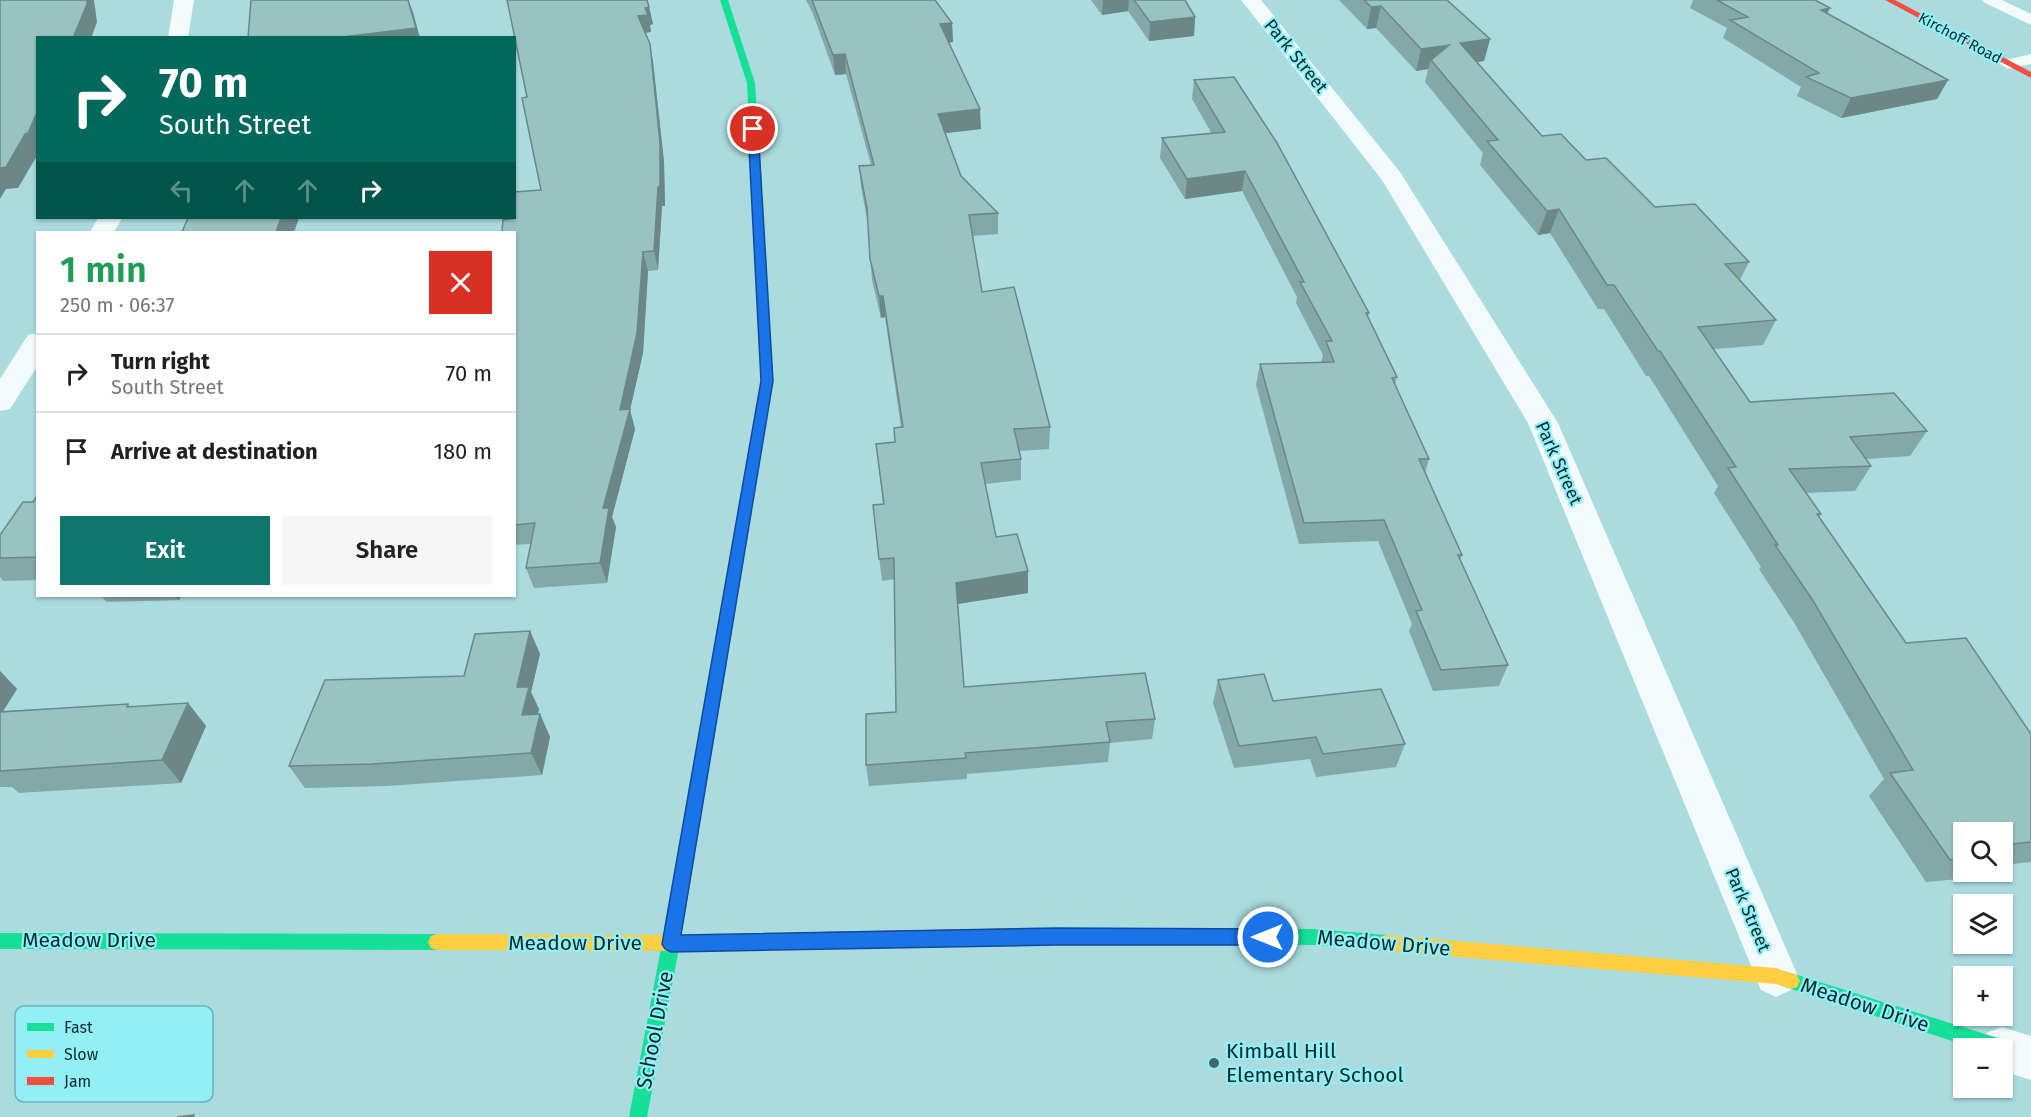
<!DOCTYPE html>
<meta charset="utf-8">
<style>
:root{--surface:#fff;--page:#f6f6f6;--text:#202124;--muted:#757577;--line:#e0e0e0;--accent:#0f766e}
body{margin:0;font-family:"Fira Sans",sans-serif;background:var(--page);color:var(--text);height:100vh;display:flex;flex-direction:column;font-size:22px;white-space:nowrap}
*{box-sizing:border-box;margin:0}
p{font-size:20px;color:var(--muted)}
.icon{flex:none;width:33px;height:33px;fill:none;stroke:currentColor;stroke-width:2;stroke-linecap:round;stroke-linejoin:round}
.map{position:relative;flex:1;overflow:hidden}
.side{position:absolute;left:36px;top:231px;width:480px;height:366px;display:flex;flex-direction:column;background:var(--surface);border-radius:0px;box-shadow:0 2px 4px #0004}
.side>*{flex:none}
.top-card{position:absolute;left:36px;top:36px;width:480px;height:183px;border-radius:0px;box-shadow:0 2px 4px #0004;background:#00695c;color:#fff;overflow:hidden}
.fabs{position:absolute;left:1953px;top:822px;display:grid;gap:12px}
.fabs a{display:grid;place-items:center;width:60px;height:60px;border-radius:0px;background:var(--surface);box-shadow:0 2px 4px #0004;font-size:30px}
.pin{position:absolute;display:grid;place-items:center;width:51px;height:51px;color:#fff;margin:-26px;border:3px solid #fff;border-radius:50%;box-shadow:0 2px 6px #0007}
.me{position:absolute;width:66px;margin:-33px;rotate:270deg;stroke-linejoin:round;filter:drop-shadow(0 0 4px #0008)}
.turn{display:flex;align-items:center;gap:21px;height:126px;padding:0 24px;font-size:27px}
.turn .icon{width:78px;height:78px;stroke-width:2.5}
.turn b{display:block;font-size:42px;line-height:51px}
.lanes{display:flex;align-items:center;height:57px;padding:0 24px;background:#0003;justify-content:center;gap:30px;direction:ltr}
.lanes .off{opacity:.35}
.round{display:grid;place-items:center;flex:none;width:63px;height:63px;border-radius:0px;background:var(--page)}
.summary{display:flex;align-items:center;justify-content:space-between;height:102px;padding:0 24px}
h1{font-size:36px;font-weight:600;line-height:45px;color:#1e9e55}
.primary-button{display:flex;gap:12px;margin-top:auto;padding:12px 24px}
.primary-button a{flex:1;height:69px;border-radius:0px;background:var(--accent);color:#fff;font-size:24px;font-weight:600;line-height:69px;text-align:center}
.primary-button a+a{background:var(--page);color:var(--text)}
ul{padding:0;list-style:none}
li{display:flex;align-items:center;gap:18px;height:78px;padding:0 24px;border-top:2px solid var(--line)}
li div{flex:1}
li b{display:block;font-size:22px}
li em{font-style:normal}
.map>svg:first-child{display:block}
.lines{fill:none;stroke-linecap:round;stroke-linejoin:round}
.lane{fill:#f2fafa;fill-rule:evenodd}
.street{fill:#f2fafa;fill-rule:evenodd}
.fast{fill:#16e098;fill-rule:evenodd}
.slow{fill:#ffcf43;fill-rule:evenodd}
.jam{fill:#f24e42;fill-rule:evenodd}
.wall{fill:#84a8a6}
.shaded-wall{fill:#6b8887}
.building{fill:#99c3c1;stroke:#6b8887;stroke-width:1.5}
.route{fill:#1a73e8;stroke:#114b97;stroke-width:1.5}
.poi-dot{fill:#3d696c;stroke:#94eff5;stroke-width:2}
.labels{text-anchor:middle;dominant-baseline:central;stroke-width:4.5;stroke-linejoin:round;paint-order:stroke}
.far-street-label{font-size:15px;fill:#022c2e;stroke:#94eff5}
.street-label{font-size:18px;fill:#022c2e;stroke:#94eff5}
.near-street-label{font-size:21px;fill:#022c2e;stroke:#94eff5}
.near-poi-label{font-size:21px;fill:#022c2e;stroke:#94eff5;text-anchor:start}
.key{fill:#94eff5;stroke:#68b4b9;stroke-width:1.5}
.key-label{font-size:16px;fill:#022c2e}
</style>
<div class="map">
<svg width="2031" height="1117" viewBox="0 0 2031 1117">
<rect width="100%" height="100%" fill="#aadbdf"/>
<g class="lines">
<!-- lane -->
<path class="lane" d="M1982,0H2002L2031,14V25L1985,3Z
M2031,54V64L2008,69L2000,64L2002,61Z"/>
<!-- street -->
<path class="street" d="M174,0H194L188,38H168Z
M1241,0H1261L1400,172L1558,423L1798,976L1791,990L1776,997L1761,990L1528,423L1382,180Z
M98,218H122L114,232H90Z
M38,333V365L10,409L0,411V379L28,335Z
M2002,1027L2031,1036V1080L2002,1071V1048H1980L1986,1033Z"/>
<!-- fast -->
<path class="fast" d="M720,0H728L755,83L762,186L757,189L752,186L747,83Z
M733,576L738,577L740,581L680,943L647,1117H629L662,943L726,581L728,577Z
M1031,928L1315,929L1386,935L1392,937L1395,943L1392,949L1386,951L1315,945L1031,944L1025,942L1022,936L1025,930Z
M0,933L437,934L443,936L446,942L443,948L437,950L0,949Z
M1791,973L2001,1039L2007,1042L2010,1048L2007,1054L2002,1056V1048H1974L1791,989L1785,987L1782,981L1785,975Z"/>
<!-- slow -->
<path class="slow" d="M757,183L762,186L773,381L740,581L738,585H728L726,581L761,381L752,186Z
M820,932L826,934L829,940L826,946L820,948L671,951L437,950L431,948L428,942L431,936L437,934L671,935Z
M1386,935L1776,968L1797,975L1800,981L1797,987L1791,989L1776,984L1386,951L1380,949L1377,943L1380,937Z"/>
<!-- jam -->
<path class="jam" d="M1885,0H1895L2031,72V78Z
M1031,928L1037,930L1040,936L1037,942L1031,944L820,948L814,946L811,940L814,934L820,932Z"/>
</g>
<!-- wall -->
<path class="wall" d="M806,0H935L952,23L953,42L949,43L981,129L945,133L961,176L998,213V234L973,236L982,292L1050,427L1049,449L1019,451L1021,459V480L985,484L996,537L1028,593L958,604L964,687L1155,719L1152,739L1110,743L1108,762L967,774V779L869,786L866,765L896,712L894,579L882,581L873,505L883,504L876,444L895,442L901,427L885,317L881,318L872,280L868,224L861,187L859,166L871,165L846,74L835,75L813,14Z
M1091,0H1185L1195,17L1194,36L1149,41L1128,11L1102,15Z
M1339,0H1447L1490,39L1484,61L1477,62L1542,136L1586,160L1655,207L1749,262L1740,280L1776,320L1763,345L1714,349L1750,402L1927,431L1910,456L1866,459L1871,466L1855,491L1806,493L1821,514L1819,517L1906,643L2031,734V862L2002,865V832H1964V872H1986L1981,877L1926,882L1869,796L1884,779L1795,624L1759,569L1761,567L1714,493L1718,486L1649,376H1646L1604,309H1598L1550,233L1538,235L1480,165L1483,153L1425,82L1428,69L1416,71L1376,28L1367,29Z
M1693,0H1815L1830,8L1827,13L1948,80L1937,99L1841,118L1797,96L1801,87L1723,38L1727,28L1690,8Z
M649,7L653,24L650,25L651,32L645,33L650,44L653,62L664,162L665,206H662L658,270L648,271L643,353L630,410L635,429L612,517L616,527L607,583L534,588L526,568L531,544L514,545L515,218L541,190L527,97Z
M1194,80L1369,313L1368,317L1397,377L1395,385L1429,459L1425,473L1462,555L1460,561L1508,665L1499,686L1433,691L1409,631L1412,624L1378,541L1299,544L1256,385L1260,364L1321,362L1323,355L1296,303L1297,297L1242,191L1185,199L1160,158L1162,138L1212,134L1192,99Z
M38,494V580L3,581L0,577V535L33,502Z
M101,596H181L179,600L107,602Z
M530,631L540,654L531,692L539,709L538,714H540L550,737L542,775L387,786L305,788L289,766L464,676Z
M0,671L17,689L3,711L128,704L131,707L188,703L206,726L181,783L19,793L12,787H0Z
M1218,680L1273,701L1405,744L1396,767L1316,777L1310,759L1234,768L1213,703Z"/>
<!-- shaded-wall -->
<path class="shaded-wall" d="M87,0H94L97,22L91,38H73Z
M408,0L413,12L420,38H343V37Z
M1103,0H1129L1128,11L1102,15Z
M1381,6L1376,28L1367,29L1371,7Z
M649,7L653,24L650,25L651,32L642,33L638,16L645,8Z
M1830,8L1821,26V10Z
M1195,17L1194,36L1149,41L1150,22Z
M952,23L953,42L941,43L940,24Z
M1490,39L1484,61L1454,65L1460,43Z
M650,44L653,62L664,162L665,206H662L658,270L654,251L658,187Z
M1449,45L1431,60L1428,69L1416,71L1421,49Z
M845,54L846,74L835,75L833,55Z
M1948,80L1937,99L1841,118L1851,98Z
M980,109L981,129L939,134L938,114Z
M38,110V154L18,188L6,189L0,199V168Z
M1245,171L1242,191L1185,199L1187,179Z
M1559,209L1550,233L1538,235L1547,211Z
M281,218H299L294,232H276Z
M643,252L648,271L643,353L630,410L635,429L612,517L616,527L607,583L600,563L603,508L620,410Z
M879,296H883L885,317L881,318Z
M1028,571V593L957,604L956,583Z
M175,596H181L179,600Z
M530,631L540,654L531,692L539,709L533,738L522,715L517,687Z
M0,671L17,689L0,716Z
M188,703L206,726L181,783L162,760Z
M540,714L550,737L542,775L531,753Z"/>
<!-- building -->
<path class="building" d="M0,0H87V4L73,38H38V110L28,133L25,134L6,167L0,168Z
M251,0H408L416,28L343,37V38H248Z
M507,0H647L649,7L645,8L648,15L638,16L650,44L660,143V187H658L654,251L643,252L637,333L620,410L630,409L603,508H609L600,563L526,568L535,523L514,525V232H502L503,220L515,218L514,192L541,190L522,98L527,97Z
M812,0H935L952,23L940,24L980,109L938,114L961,176L998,213L969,215L982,292L1014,287L1050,427L1014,429L1021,459L981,463L996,537L1017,534L1028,571L956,583L964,687L1145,673L1155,719L1106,722L1110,742L965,753L966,758L866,765V714L896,712L894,558L879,559L873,505L884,504L876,444L895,442L894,428L903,427L883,296H879L870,259L867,208L859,166L874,165L845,54L833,55Z
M1134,0H1185L1195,17L1150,22Z
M1364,0H1447L1490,39L1460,43L1542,136L1561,134L1586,160L1606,158L1655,207L1695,204L1749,262L1725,264L1776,320L1698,327L1750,402L1894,393L1927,431L1850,437L1871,466L1789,469L1821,514H1817L1906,643L1966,638L2031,734V842L2002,845V832H1964V858L1950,860L1890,773L1913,770L1812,599L1775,545H1778L1728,468L1736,467L1660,351H1658L1614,285H1607L1559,209L1547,211L1487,141L1498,140L1431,60L1449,45L1421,49L1381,6L1371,7Z
M1717,0H1815L1830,8L1821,10L1948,80L1851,98L1806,77L1819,73L1730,20L1748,17Z
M1234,77L1277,143L1369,313H1366L1397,377L1392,378L1429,459H1419L1462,555H1458L1508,665L1441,670L1416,611L1422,610L1384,520L1304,523L1260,364L1334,362L1326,341H1332L1300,282H1304L1245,171L1187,179L1162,138L1225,132L1194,80Z
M188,218H281L276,232H182Z
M38,494V557L0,558V535L23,502H33Z
M530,631L517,687H529L522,715L540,714L531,753L372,764L289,766L325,680L464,676L475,634Z
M1264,674L1273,701L1381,689L1405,744L1323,754L1316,737L1239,746L1218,680Z
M188,703L162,760L0,771V712L128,704L127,707Z
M194,1115L193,1117H177Z"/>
<!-- route -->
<path class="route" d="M753,126L758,129L773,381L681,935L1055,928L1268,929L1274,931L1277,937L1274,943L1268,945H1055L671,952L665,949L662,944L761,381L748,129Z"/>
<!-- markers -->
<circle class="poi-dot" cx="1214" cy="1063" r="6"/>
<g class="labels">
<!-- far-street labels -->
<g class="far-street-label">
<text transform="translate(1960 38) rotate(28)">Kirchoff Road</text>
</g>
<!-- street labels -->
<g class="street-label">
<text transform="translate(1296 56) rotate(51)">Park Street</text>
<text transform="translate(1559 463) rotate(66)">Park Street</text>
<text transform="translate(1748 910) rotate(67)">Park Street</text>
</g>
<!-- near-street labels -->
<g class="near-street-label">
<text x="89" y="940">Meadow Drive</text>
<text x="575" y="943">Meadow Drive</text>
<text transform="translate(1384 943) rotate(5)">Meadow Drive</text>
<text transform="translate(1865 1005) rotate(18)">Meadow Drive</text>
<text transform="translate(655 1030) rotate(-79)">School Drive</text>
</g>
<!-- near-poi labels -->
<g class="near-poi-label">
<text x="1226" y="1051">Kimball Hill<tspan x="1226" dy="24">Elementary School</tspan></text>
</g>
</g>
<!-- legend -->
<rect x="15" y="1006" width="198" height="96" rx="9" class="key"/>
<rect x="27" y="1023" width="27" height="8" fill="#16e098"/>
<rect x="27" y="1050" width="27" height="8" fill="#ffcf43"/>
<rect x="27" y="1077" width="27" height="8" fill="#f24e42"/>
<g class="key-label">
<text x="64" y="1033">Fast</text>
<text x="64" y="1060">Slow</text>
<text x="64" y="1087">Jam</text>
</g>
</svg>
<div class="fabs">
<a><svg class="icon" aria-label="search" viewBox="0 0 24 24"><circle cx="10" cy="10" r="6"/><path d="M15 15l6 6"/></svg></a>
<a><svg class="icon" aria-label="layers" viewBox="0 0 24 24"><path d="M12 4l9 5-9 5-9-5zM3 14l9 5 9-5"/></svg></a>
<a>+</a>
<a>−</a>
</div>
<div class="pin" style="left:753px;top:129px;background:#d93025"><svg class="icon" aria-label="arrive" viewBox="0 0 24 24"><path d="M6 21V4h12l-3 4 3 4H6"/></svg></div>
<svg class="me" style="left:1268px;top:937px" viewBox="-20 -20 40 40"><circle r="17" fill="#1a73e8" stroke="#fff" stroke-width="3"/><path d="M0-11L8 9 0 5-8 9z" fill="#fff"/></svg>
<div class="top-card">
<div class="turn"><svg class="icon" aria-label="right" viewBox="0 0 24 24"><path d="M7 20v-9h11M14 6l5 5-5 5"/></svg><div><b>70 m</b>South Street</div></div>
<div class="lanes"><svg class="icon off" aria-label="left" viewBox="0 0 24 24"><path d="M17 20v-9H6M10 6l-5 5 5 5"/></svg><svg class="icon off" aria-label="ahead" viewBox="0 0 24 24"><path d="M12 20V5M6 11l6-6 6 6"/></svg><svg class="icon off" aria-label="ahead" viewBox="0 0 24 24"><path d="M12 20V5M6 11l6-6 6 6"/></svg><svg class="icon" aria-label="right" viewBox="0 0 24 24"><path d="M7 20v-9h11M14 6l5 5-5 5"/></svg></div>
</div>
<section class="side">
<div class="summary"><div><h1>1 min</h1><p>250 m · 06:37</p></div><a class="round" style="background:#d93025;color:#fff"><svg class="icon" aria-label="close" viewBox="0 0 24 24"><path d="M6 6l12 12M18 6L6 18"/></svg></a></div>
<ul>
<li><svg class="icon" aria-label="right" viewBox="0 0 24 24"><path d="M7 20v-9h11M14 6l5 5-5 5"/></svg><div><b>Turn right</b><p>South Street</p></div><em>70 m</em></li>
<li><svg class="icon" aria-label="arrive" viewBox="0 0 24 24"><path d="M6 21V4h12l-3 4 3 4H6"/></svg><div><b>Arrive at destination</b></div><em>180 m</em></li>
</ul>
<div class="primary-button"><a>Exit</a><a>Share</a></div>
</section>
</div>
